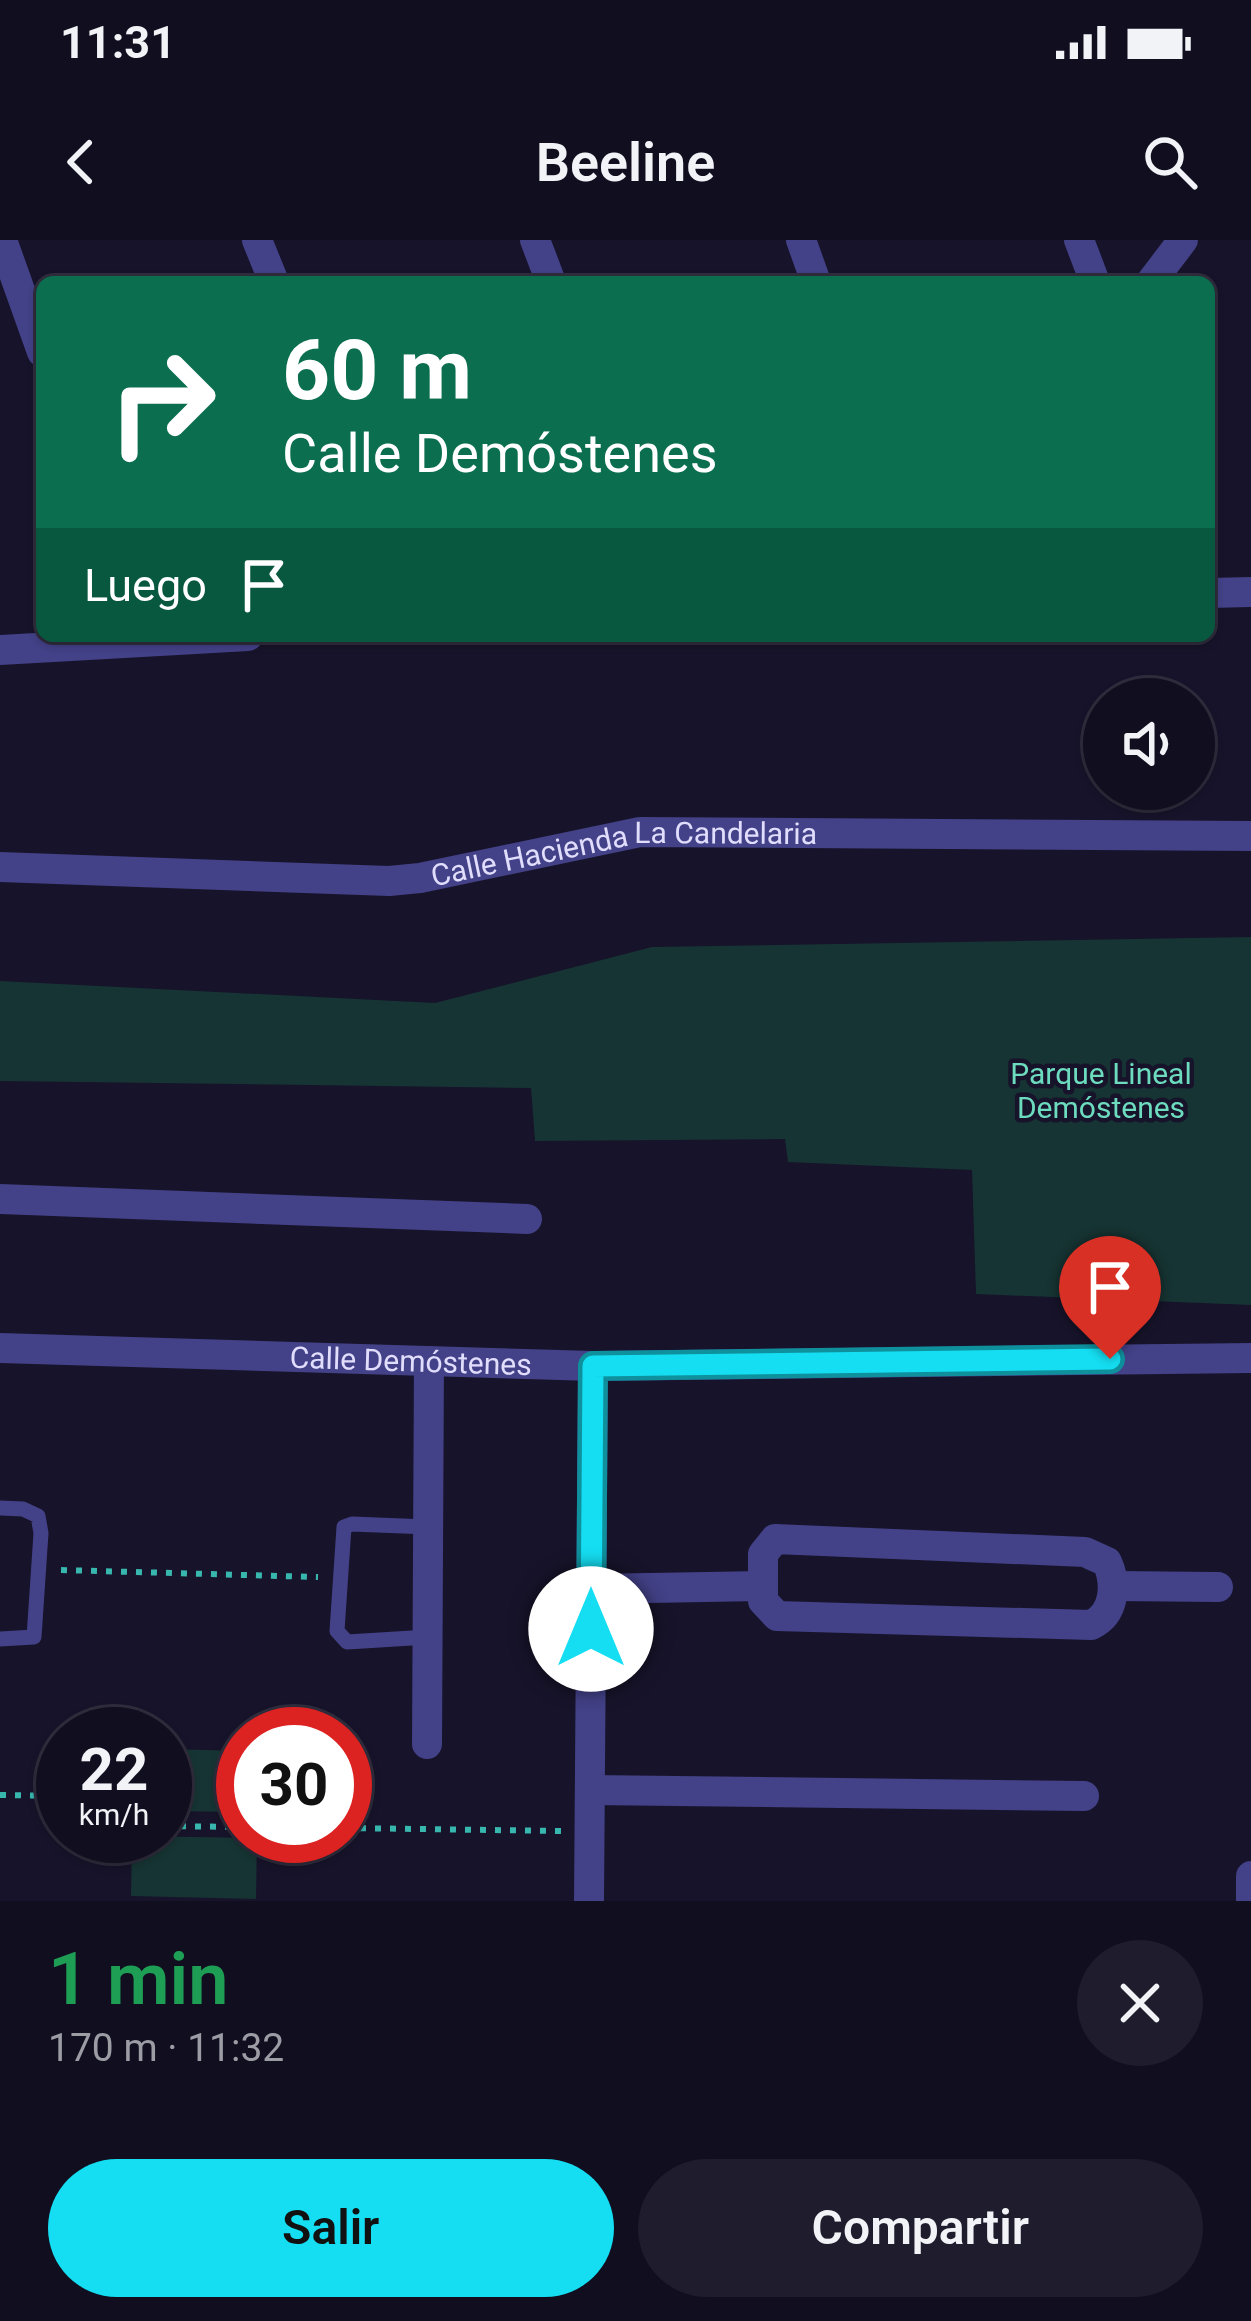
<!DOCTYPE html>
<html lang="es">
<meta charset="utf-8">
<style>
:root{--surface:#110e20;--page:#1e1c2d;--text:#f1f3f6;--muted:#9c9ca5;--line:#302e3e;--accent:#15def2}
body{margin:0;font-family:Roboto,sans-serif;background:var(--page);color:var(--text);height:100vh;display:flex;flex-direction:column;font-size:45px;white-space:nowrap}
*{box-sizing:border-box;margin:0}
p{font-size:39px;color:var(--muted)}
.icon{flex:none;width:66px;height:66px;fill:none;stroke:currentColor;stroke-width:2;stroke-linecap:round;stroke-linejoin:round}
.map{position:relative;height:1661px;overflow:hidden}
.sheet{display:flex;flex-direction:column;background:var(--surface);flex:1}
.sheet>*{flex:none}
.guide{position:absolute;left:36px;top:36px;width:1179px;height:366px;border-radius:18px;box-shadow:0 3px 9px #0004,0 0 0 3px var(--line);background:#0b6e4f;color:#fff;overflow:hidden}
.fabs{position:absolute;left:1083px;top:438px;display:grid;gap:24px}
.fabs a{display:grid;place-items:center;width:132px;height:132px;border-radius:50%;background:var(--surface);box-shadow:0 3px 9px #0004,0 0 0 3px var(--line);font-size:60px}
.speed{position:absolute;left:36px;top:1467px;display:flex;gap:24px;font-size:60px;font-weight:700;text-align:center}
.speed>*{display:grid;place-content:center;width:156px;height:156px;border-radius:50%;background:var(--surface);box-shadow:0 3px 9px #0004,0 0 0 3px var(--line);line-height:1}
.speed small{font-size:30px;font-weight:400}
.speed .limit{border:18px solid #d22;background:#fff;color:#111}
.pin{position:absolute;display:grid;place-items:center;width:102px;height:102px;color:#fff;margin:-123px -51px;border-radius:50% 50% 50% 0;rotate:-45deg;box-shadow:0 0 12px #0007}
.pin .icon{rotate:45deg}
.me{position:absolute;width:132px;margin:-66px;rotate:0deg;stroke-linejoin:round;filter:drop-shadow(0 0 9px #0008)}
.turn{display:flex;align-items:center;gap:42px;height:252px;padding:0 48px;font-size:54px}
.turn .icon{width:156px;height:156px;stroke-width:2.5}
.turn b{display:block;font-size:84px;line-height:102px}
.then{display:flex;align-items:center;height:114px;padding:0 48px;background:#0003;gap:24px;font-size:45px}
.round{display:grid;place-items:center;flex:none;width:126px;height:126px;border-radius:63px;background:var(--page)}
.head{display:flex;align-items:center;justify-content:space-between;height:204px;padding:0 48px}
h1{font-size:72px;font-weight:600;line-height:90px;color:#1e9e55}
.button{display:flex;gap:24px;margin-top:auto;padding:24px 48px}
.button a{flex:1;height:138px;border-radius:72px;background:var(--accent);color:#111;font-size:48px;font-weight:600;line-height:138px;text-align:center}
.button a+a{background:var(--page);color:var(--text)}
.status{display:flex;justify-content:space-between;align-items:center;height:84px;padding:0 60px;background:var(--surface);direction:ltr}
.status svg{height:33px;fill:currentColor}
header{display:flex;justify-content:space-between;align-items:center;height:156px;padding:0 48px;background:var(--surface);font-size:54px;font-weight:600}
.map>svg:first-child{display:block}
.green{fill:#163433}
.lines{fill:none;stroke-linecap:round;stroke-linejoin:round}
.path{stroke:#38b7ae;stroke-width:6;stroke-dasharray:6 9;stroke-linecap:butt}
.service{stroke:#434187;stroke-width:15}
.minor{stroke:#434187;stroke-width:30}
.route-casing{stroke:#0e909d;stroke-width:30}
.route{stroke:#15def2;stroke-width:21}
.labels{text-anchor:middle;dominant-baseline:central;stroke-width:9;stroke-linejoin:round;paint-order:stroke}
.street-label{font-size:30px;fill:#e1defd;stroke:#17132a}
.park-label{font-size:30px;fill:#6cdbbe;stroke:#17132a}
</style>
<div class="status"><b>11:31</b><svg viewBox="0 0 49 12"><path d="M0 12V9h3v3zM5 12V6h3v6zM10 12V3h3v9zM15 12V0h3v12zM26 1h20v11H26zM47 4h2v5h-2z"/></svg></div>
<header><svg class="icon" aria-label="back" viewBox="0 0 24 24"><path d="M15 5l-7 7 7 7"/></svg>Beeline<svg class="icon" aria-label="search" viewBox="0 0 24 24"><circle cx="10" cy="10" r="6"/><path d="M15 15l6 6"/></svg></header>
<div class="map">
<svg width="1251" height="1661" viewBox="0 0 1251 1661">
<rect width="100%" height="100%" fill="#17132a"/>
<!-- green -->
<path class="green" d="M1251,697V1065L976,1054L972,930L788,922L785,899L535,901L531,848L0,841V741L435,763L652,707Z
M165,1509L243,1511V1572L165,1571Z
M132,1596L257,1598L256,1659L131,1656Z"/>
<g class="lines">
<!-- path -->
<path class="path" d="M61,1330L318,1337
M0,1555L63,1556
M165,1586L243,1587
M345,1588L563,1591"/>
<!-- service -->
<path class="service" d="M0,1268L23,1269L38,1276L41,1293L34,1397L0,1399
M428,1397L347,1402L337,1391L344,1287L352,1284L428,1287"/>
<!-- minor -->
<g class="minor">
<path d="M2,0L42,112"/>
<path d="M257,0L274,42"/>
<path d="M535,0L551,42"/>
<path d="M801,0L816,42"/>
<path d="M1079,0L1095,42"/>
<path d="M1151,42L1183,0"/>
<path d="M1209,353L1251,352"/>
<path d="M0,410L248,396"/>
<path id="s1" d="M0,627L389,641L420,638L640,592L1251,596"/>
<path d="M0,959L527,979"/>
<path id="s2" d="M0,1108L593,1126L1251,1118"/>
<path d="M775,1299L1085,1312L1107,1322C1117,1344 1115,1374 1091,1385L777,1376L763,1361V1314Z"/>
<path d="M1115,1346L1218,1347"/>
<path d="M592,1349L762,1346"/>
<path d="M427,1504L429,1121"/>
<path d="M590,1550L1084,1556"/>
<path d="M589,1661L593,1126"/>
<path d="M1251,1661V1636"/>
</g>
</g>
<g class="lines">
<defs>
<path id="route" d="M591,1389L593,1126L1110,1119"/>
</defs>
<!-- route casing -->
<use href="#route" class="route-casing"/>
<!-- route -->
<use href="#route" class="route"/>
</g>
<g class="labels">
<!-- street labels -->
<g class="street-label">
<text stroke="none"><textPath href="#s1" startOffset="627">Calle Hacienda La Candelaria</textPath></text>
<text stroke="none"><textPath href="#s2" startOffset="411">Calle Demóstenes</textPath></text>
</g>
<!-- park labels -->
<g class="park-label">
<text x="1101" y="833">Parque Lineal<tspan x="1101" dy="34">Demóstenes</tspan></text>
</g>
</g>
</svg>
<div class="fabs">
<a><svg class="icon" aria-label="sound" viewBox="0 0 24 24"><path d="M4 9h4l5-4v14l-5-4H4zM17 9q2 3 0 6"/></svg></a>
</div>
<div class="speed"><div>22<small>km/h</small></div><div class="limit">30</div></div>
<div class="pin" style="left:1110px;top:1119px;background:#d93025"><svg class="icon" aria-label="arrive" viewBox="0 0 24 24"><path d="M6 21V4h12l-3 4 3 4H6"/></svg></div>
<svg class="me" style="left:591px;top:1389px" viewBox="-20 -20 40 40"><circle r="19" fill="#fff"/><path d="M0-13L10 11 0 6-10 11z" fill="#15def2"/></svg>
<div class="guide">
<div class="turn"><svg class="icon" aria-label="right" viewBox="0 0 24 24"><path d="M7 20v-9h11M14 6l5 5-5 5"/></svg><div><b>60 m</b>Calle Demóstenes</div></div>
<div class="then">Luego<svg class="icon" aria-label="arrive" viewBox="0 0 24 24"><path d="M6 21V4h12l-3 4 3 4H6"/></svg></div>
</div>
</div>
<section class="sheet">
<div class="head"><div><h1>1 min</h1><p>170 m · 11:32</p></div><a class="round"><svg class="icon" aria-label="close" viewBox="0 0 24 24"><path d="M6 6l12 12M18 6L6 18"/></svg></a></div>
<div class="button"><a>Salir</a><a>Compartir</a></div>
</section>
